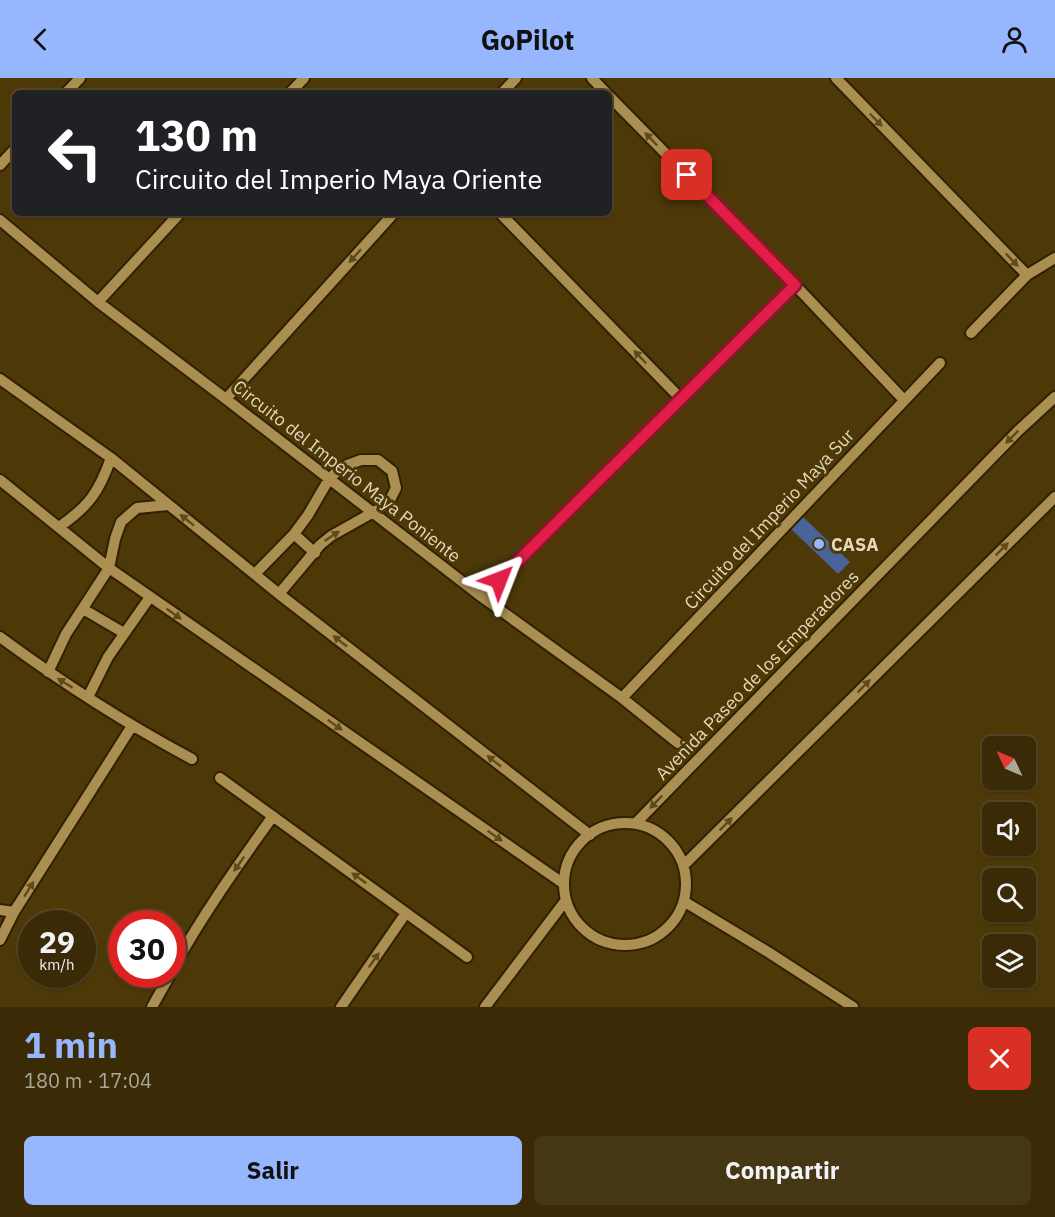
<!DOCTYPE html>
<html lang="es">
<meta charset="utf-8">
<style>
:root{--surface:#3a2b06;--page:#453714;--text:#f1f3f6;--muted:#aba79b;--line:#544728;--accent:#96b6fd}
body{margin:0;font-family:"IBM Plex Sans",sans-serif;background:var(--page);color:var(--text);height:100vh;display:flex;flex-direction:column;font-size:22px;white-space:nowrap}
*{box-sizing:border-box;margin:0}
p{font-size:20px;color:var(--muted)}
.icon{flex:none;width:33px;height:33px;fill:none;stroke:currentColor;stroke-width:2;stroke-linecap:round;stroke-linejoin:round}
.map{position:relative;height:929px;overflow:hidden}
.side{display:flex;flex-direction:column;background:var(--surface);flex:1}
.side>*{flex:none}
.banner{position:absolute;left:12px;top:12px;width:600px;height:126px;border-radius:9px;box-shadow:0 2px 4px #0004,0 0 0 2px var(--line);background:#202124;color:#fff;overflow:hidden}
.needle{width:39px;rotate:314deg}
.fabs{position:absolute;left:982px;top:658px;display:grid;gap:12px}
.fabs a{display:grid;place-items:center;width:54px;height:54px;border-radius:9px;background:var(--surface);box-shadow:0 2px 4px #0004,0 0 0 2px var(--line);font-size:30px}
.speed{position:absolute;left:18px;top:832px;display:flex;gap:12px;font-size:30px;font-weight:700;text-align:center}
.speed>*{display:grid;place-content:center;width:78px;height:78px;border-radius:50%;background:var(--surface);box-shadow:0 2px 4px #0004,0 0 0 2px var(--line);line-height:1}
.speed small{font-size:15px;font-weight:400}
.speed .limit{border:9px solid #d22;background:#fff;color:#111}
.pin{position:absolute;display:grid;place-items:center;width:51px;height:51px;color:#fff;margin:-26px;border-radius:12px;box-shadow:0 3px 9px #0006}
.me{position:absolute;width:66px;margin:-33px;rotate:45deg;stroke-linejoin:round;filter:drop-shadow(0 0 4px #0008)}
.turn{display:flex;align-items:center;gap:21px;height:126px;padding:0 24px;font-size:27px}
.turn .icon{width:78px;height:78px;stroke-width:2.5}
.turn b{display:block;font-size:42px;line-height:51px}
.round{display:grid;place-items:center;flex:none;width:63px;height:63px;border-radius:9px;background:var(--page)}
.overview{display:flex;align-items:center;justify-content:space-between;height:102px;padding:0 24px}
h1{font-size:36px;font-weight:800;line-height:45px;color:var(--accent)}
.button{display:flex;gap:12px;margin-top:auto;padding:12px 24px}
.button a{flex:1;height:69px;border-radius:9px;background:var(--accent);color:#111;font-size:24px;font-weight:800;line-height:69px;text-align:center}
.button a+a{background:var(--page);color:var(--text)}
header{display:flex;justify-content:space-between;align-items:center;height:78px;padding:0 24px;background:var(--accent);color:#111;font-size:27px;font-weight:800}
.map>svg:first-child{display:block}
.building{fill:#4a6399}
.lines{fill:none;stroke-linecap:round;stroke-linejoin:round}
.minor-casing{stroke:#2f2102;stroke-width:14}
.minor{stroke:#aa8e52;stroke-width:10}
.oneway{fill:#604a17}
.route-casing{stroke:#92132f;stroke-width:15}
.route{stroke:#e11d48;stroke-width:10}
.poi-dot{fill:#96b6fd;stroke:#4d3908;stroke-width:2}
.labels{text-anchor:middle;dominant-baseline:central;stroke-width:6;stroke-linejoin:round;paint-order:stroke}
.street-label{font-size:18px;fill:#e5d7b9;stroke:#4d3908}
.poi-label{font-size:18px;font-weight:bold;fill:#e5d7b9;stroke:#4d3908;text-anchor:start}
</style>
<header><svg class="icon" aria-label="back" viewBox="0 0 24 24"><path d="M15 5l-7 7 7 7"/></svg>GoPilot<svg class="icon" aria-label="person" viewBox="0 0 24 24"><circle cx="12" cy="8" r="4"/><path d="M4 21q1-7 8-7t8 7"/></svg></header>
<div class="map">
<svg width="1055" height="929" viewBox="0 0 1055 929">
<rect width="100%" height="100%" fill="#4d3908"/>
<!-- building -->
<path class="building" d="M801,437L850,484L838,496L789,449Z"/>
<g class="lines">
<defs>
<path id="minor" d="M592,0L606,15
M836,0L1027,197
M66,15L80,0
M290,15L304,0
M502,15L516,0
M609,18L795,207L904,322
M0,87L15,71
M500,135L681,321
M0,142L98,224L226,321L482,519L622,620L678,665
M98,224L180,135
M971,255L1027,197L1055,180
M0,301L111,380L279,516L590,757
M226,321L394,135
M0,402L109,490L564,806
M59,449C89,428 99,414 111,380
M294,456L315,475
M255,496L294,456L308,437L329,401L342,389L361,382H378L392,393L396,410L388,426L331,458L320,467L279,516
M482,519L795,207
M83,531L124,555
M0,559C61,604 125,645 192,681
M48,594L66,556L109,490L115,461L121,444L137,430L168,427
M88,619L108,579L150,519
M622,620L940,285
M220,700L467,879
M564 806a61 61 0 1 1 122 0a61 61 0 1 1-122 0Z
M635,746L1018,353L1055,319
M684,787L1055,419
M685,824L768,874L853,929
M0,832L14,834
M0,862L14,834L132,648
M172,892C202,838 237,788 273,738
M152,929L170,897
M341,929L406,835
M485,929L566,822"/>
</defs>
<!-- minor casing -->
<use href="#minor" class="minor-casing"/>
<!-- minor -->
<use href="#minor" class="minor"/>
</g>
<!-- one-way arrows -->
<defs><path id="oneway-solid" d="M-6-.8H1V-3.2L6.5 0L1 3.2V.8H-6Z" transform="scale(1.5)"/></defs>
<g class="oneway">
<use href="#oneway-solid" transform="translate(876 42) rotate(46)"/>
<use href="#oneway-solid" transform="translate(651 61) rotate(-134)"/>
<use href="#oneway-solid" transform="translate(355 178) rotate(132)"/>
<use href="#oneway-solid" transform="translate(1012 182) rotate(46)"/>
<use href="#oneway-solid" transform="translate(640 279) rotate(-134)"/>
<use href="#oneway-solid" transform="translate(1012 359) rotate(135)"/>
<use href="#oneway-solid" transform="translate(187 442) rotate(-141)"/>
<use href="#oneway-solid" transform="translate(332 458) rotate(-33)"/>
<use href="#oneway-solid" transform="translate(1002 471) rotate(-45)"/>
<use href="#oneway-solid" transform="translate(174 536) rotate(35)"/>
<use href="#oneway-solid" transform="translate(340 563) rotate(-142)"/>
<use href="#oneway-solid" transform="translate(65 605) rotate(-148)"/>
<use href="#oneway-solid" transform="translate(864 608) rotate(-45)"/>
<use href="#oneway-solid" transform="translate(335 647) rotate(35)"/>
<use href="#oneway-solid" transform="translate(494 683) rotate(-142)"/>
<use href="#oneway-solid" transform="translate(656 724) rotate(134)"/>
<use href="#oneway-solid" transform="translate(726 746) rotate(-45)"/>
<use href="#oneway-solid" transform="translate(495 758) rotate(35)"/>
<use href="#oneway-solid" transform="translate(239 786) rotate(125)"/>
<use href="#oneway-solid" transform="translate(359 800) rotate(-144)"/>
<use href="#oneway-solid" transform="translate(29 811) rotate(-58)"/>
<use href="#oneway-solid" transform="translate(374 882) rotate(-55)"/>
</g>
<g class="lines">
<defs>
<path id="route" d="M499,502L795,207L687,97"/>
</defs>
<!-- route casing -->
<use href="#route" class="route-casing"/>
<!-- route -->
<use href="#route" class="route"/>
</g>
<!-- markers -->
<circle class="poi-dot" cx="819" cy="466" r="6"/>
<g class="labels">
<!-- street labels -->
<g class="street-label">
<text transform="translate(347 393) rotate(38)">Circuito del Imperio Maya Poniente</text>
<text transform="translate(769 441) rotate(-47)">Circuito del Imperio Maya Sur</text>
<text transform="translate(757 597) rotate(-46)">Avenida Paseo de los Emperadores</text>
</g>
<!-- poi labels -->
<g class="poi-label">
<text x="831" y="466">CASA</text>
</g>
</g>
</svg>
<div class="fabs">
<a><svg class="needle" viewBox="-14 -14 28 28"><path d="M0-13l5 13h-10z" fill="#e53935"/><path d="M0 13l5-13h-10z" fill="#aba79b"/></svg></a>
<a><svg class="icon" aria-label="sound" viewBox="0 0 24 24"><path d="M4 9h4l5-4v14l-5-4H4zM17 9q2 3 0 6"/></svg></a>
<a><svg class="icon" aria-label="search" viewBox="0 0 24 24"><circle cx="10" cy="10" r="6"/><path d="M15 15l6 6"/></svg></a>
<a><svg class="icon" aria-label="layers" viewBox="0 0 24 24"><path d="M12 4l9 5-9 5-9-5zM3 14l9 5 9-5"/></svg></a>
</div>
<div class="speed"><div>29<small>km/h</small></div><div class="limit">30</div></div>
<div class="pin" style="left:687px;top:97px;background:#d93025"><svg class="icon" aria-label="arrive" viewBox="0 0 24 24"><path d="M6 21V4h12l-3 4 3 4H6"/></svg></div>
<svg class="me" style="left:499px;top:502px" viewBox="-20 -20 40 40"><path d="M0-17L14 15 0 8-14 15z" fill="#e11d48" stroke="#fff" stroke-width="4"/></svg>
<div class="banner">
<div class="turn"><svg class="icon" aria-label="left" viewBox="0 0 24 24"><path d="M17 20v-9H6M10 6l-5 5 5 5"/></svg><div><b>130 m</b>Circuito del Imperio Maya Oriente</div></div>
</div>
</div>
<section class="side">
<div class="overview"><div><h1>1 min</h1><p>180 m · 17:04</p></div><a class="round" style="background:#d93025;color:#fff"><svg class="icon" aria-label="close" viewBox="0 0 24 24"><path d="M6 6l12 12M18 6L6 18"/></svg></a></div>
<div class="button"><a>Salir</a><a>Compartir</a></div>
</section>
